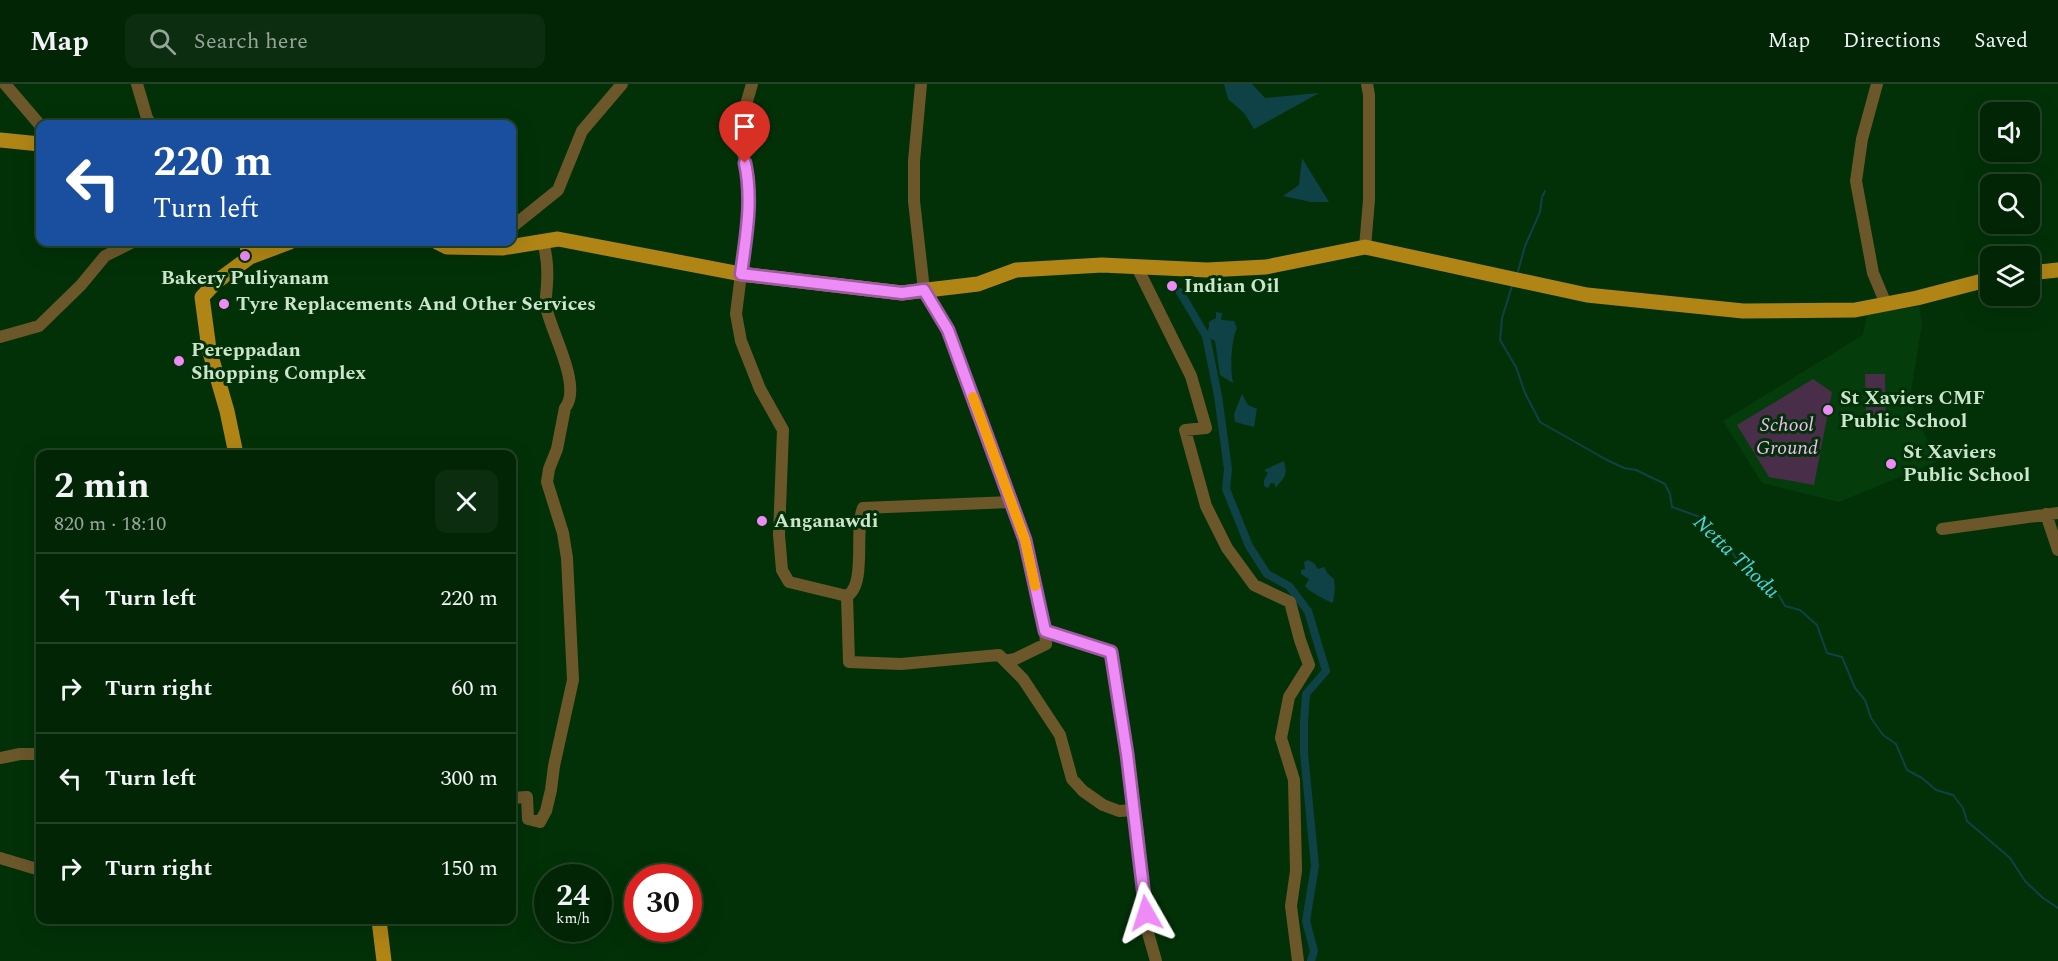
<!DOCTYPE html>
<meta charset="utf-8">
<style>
:root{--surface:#022505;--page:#0c2d0f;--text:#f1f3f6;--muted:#96a59a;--line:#234227}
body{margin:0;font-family:Spectral,serif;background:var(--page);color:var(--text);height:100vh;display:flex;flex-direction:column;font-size:22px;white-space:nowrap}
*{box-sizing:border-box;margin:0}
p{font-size:20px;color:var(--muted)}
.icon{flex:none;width:33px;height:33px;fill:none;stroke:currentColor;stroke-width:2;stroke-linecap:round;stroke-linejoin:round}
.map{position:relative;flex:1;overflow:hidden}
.side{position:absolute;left:36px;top:366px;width:480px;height:474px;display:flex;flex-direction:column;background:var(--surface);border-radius:12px;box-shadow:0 6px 24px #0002,0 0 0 2px var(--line)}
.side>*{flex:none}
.guide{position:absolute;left:36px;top:36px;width:480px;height:126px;border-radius:12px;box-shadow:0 6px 24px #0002,0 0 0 2px var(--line);background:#1a4fa0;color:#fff;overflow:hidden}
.tools{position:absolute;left:1980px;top:18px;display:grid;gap:12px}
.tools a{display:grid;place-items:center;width:60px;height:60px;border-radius:12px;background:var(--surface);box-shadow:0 6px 24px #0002,0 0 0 2px var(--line);font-size:30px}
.speed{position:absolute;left:534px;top:780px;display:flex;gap:12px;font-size:30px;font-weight:700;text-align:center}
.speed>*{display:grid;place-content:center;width:78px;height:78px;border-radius:50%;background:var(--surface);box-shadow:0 6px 24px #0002,0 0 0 2px var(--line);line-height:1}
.speed small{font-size:15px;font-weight:400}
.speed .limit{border:9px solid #d22;background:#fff;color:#111}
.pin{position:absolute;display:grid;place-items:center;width:51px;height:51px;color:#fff;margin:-62px -26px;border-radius:50% 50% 50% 0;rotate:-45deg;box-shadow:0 0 6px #0007}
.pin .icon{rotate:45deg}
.me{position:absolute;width:66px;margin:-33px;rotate:354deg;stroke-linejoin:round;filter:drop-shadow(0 0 4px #0008)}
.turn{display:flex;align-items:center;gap:21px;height:126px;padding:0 18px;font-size:27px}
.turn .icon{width:78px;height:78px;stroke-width:2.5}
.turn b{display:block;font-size:42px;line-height:51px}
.round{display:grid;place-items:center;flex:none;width:63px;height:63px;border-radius:12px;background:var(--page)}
.headline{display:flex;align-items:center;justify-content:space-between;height:102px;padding:0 18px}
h1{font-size:36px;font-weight:700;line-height:45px}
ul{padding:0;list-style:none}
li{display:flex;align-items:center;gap:18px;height:90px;padding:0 18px;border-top:2px solid var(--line)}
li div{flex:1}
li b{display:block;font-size:22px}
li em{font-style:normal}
header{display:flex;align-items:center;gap:36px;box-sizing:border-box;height:84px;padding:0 30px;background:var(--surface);border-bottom:2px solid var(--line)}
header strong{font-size:28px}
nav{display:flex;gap:33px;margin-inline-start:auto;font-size:21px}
.search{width:420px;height:54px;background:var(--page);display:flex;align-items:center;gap:15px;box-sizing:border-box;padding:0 21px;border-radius:12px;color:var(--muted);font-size:22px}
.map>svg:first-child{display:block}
.built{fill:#043c0c}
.green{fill:#492e4a}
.water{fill:#0e4247}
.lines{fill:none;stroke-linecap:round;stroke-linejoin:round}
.stream{stroke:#0e4247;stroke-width:2}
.canal{stroke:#0e4247;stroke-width:8}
.minor{stroke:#6c572b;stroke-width:12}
.major{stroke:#b08516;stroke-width:15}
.route-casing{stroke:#9b5aa1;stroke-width:15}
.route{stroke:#ef8bf7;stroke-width:10}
.slow{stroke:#f59e0b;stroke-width:10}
.poi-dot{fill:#ef8bf7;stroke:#023107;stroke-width:2}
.labels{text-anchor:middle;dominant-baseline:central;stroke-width:6;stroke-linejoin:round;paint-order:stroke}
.poi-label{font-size:20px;font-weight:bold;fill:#cce4cb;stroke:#023107;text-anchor:start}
.park-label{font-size:20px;font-style:italic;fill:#f8b6fc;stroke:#023107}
.water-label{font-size:21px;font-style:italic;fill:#48d4e1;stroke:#023107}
</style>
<header>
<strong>Map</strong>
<div class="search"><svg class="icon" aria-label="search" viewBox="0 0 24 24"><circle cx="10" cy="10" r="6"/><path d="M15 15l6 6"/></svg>Search here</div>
<nav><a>Map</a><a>Directions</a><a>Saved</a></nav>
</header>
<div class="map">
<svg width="2058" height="877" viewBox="0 0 2058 877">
<rect width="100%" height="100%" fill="#023107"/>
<!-- built -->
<path class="built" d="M1919,222L1922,240L1910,314L1936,378L1839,418L1762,399L1723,337L1863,251L1867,231Z"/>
<!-- green -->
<path class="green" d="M1865,290H1885L1886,343H1866Z
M1813,295L1832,308L1814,401L1769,393L1737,341Z"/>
<!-- water -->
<path class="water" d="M1224,0H1252L1265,14L1319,9L1254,45L1244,29L1228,15Z
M1302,74L1329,118H1311L1283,112L1299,101Z
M1216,228L1222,229L1221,236L1234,237L1237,244C1231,256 1230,285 1233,299L1220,291L1215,257L1206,252L1209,243V238L1216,234Z
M1242,310L1248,321L1257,325L1254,343L1235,338L1234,330Z
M1284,377C1288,392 1284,394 1275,404V400L1271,399L1268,404L1264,402V396L1268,389L1264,386Z
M1308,476L1314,479L1318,485L1324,483L1328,490L1334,495L1335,505L1333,519C1327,517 1308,507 1305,502L1309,495L1301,490V486L1305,485L1304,478Z"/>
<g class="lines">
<!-- stream -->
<path class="stream" d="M1517,191L1525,162L1540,128L1542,113L1545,107
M1512,202L1502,234L1500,256L1516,283L1525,309L1540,338L1605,375L1624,384L1636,386L1665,400L1670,410L1672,423L1700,433L1708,447L1732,468L1742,483L1751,492L1766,496L1776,506L1785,522L1800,526L1817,541L1827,569L1842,573L1855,604L1865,616L1871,634L1883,651L1896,660L1907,686L1922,694L1936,706L1953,711L1963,724L1967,737L2010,774L2025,797L2043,814L2058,824"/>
<!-- canal -->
<path class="canal" d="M1180,208L1206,252L1218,312L1228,385L1226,405L1249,462L1267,490L1289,502L1308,527L1326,587L1306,610L1304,638V669L1315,782L1306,837L1314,867L1311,877"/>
<!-- minor -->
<path class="minor" d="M5,0L40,41
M137,0L147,34L151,40
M752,0L738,48L749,95L748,134L736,230L741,257L760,305L783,346L779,451L782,486L789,498L847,512L849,578L901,580L999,571L1023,595L1060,651L1072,695L1083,707L1103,721L1119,727L1134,726
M921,0L914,77V117L924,206L948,246L1025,456L1045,547L1111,568L1138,749L1148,849L1156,877
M1877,0L1862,55L1856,97L1873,189L1886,220
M512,143L558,106L582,47L622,0
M1365,163L1369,116V11L1367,0
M1137,183L1191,292L1206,344L1185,346L1206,422L1227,464L1254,501L1290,518L1300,556L1309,581L1289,613L1281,654L1294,696L1296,787L1291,822L1298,877
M0,253L39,242L81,201L105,172L133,158
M2046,430L2058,466
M1942,445L2058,429
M847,512C867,501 854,446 863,424L1011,418
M1005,577L1015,575L1046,560L1045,547
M0,674L20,670H40
M512,714L527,713L528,735L540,738L546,727L551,706L554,682L573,596L567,474L563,449L547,398L549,385L557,365L565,324C583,302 550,247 546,222C545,215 547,206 547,199C548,185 547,172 543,158
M0,774L40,786"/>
<!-- major -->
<path class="major" d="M0,56L40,60
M246,158L250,173
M437,158L447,163L502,164L558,155L741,190L902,209L978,200L1016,186L1102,181L1207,186L1266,183L1365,163L1587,211L1743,227L1855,226L1917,214L1990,195
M2030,189L2058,186
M236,370L227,327L209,265L202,213L216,198L250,173L290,158
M379,836L384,877"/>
</g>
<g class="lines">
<defs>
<path id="route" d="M745,79C753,116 746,153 741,190L902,209L924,206L948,246L1025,456L1045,547L1111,568L1127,670L1146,829"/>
</defs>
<!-- route casing -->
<use href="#route" class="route-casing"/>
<!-- route -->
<use href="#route" class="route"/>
<!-- slow -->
<path class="slow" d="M973,313L1025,456L1035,502"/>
</g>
<!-- markers -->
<g class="poi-dot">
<circle cx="245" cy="172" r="6"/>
<circle cx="1172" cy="202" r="6"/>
<circle cx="224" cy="220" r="6"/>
<circle cx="179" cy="277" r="6"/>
<circle cx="1828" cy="326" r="6"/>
<circle cx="1891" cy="380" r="6"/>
<circle cx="762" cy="437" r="6"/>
</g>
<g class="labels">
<!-- poi labels -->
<g class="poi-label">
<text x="245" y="194" text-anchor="middle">Bakery Puliyanam</text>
<text x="1184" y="202">Indian Oil</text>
<text x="236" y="220">Tyre Replacements And Other Services</text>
<text x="191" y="266">Pereppadan<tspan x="191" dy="23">Shopping Complex</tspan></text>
<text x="1840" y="314">St Xaviers CMF<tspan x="1840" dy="23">Public School</tspan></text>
<text x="1903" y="368">St Xaviers<tspan x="1903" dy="23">Public School</tspan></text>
<text x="774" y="437">Anganawdi</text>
</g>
<!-- park labels -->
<g class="park-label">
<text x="1787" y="341">School<tspan x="1787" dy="23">Ground</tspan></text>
</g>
<!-- water labels -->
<g class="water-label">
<text transform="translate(1736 473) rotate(44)">Netta Thodu</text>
</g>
</g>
</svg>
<div class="tools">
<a><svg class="icon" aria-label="sound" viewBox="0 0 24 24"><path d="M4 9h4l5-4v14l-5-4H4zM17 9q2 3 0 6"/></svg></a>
<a><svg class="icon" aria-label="search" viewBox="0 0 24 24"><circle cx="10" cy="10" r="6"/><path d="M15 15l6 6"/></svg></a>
<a><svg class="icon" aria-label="layers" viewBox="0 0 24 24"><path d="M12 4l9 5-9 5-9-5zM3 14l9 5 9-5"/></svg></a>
</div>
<div class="speed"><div>24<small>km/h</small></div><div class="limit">30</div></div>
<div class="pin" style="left:745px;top:79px;background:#d93025"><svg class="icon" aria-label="arrive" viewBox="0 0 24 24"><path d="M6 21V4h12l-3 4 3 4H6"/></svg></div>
<svg class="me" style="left:1146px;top:829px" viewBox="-20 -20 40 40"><path d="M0-17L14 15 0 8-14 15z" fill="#ef8bf7" stroke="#fff" stroke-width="4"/></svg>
<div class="guide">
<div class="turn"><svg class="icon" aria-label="left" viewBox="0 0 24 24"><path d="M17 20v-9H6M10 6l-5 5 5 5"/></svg><div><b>220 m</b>Turn left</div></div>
</div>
<section class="side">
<div class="headline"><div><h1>2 min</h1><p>820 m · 18:10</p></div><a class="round"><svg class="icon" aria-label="close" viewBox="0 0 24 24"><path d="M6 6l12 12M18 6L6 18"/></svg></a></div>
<ul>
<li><svg class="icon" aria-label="left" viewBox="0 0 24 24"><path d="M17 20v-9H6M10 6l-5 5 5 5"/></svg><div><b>Turn left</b></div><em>220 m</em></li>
<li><svg class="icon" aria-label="right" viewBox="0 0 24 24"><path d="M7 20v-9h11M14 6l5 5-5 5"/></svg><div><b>Turn right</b></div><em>60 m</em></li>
<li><svg class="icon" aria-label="left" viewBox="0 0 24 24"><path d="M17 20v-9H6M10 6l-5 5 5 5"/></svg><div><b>Turn left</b></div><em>300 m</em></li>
<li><svg class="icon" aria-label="right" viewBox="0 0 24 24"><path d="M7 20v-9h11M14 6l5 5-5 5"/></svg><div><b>Turn right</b></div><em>150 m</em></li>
</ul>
</section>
</div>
